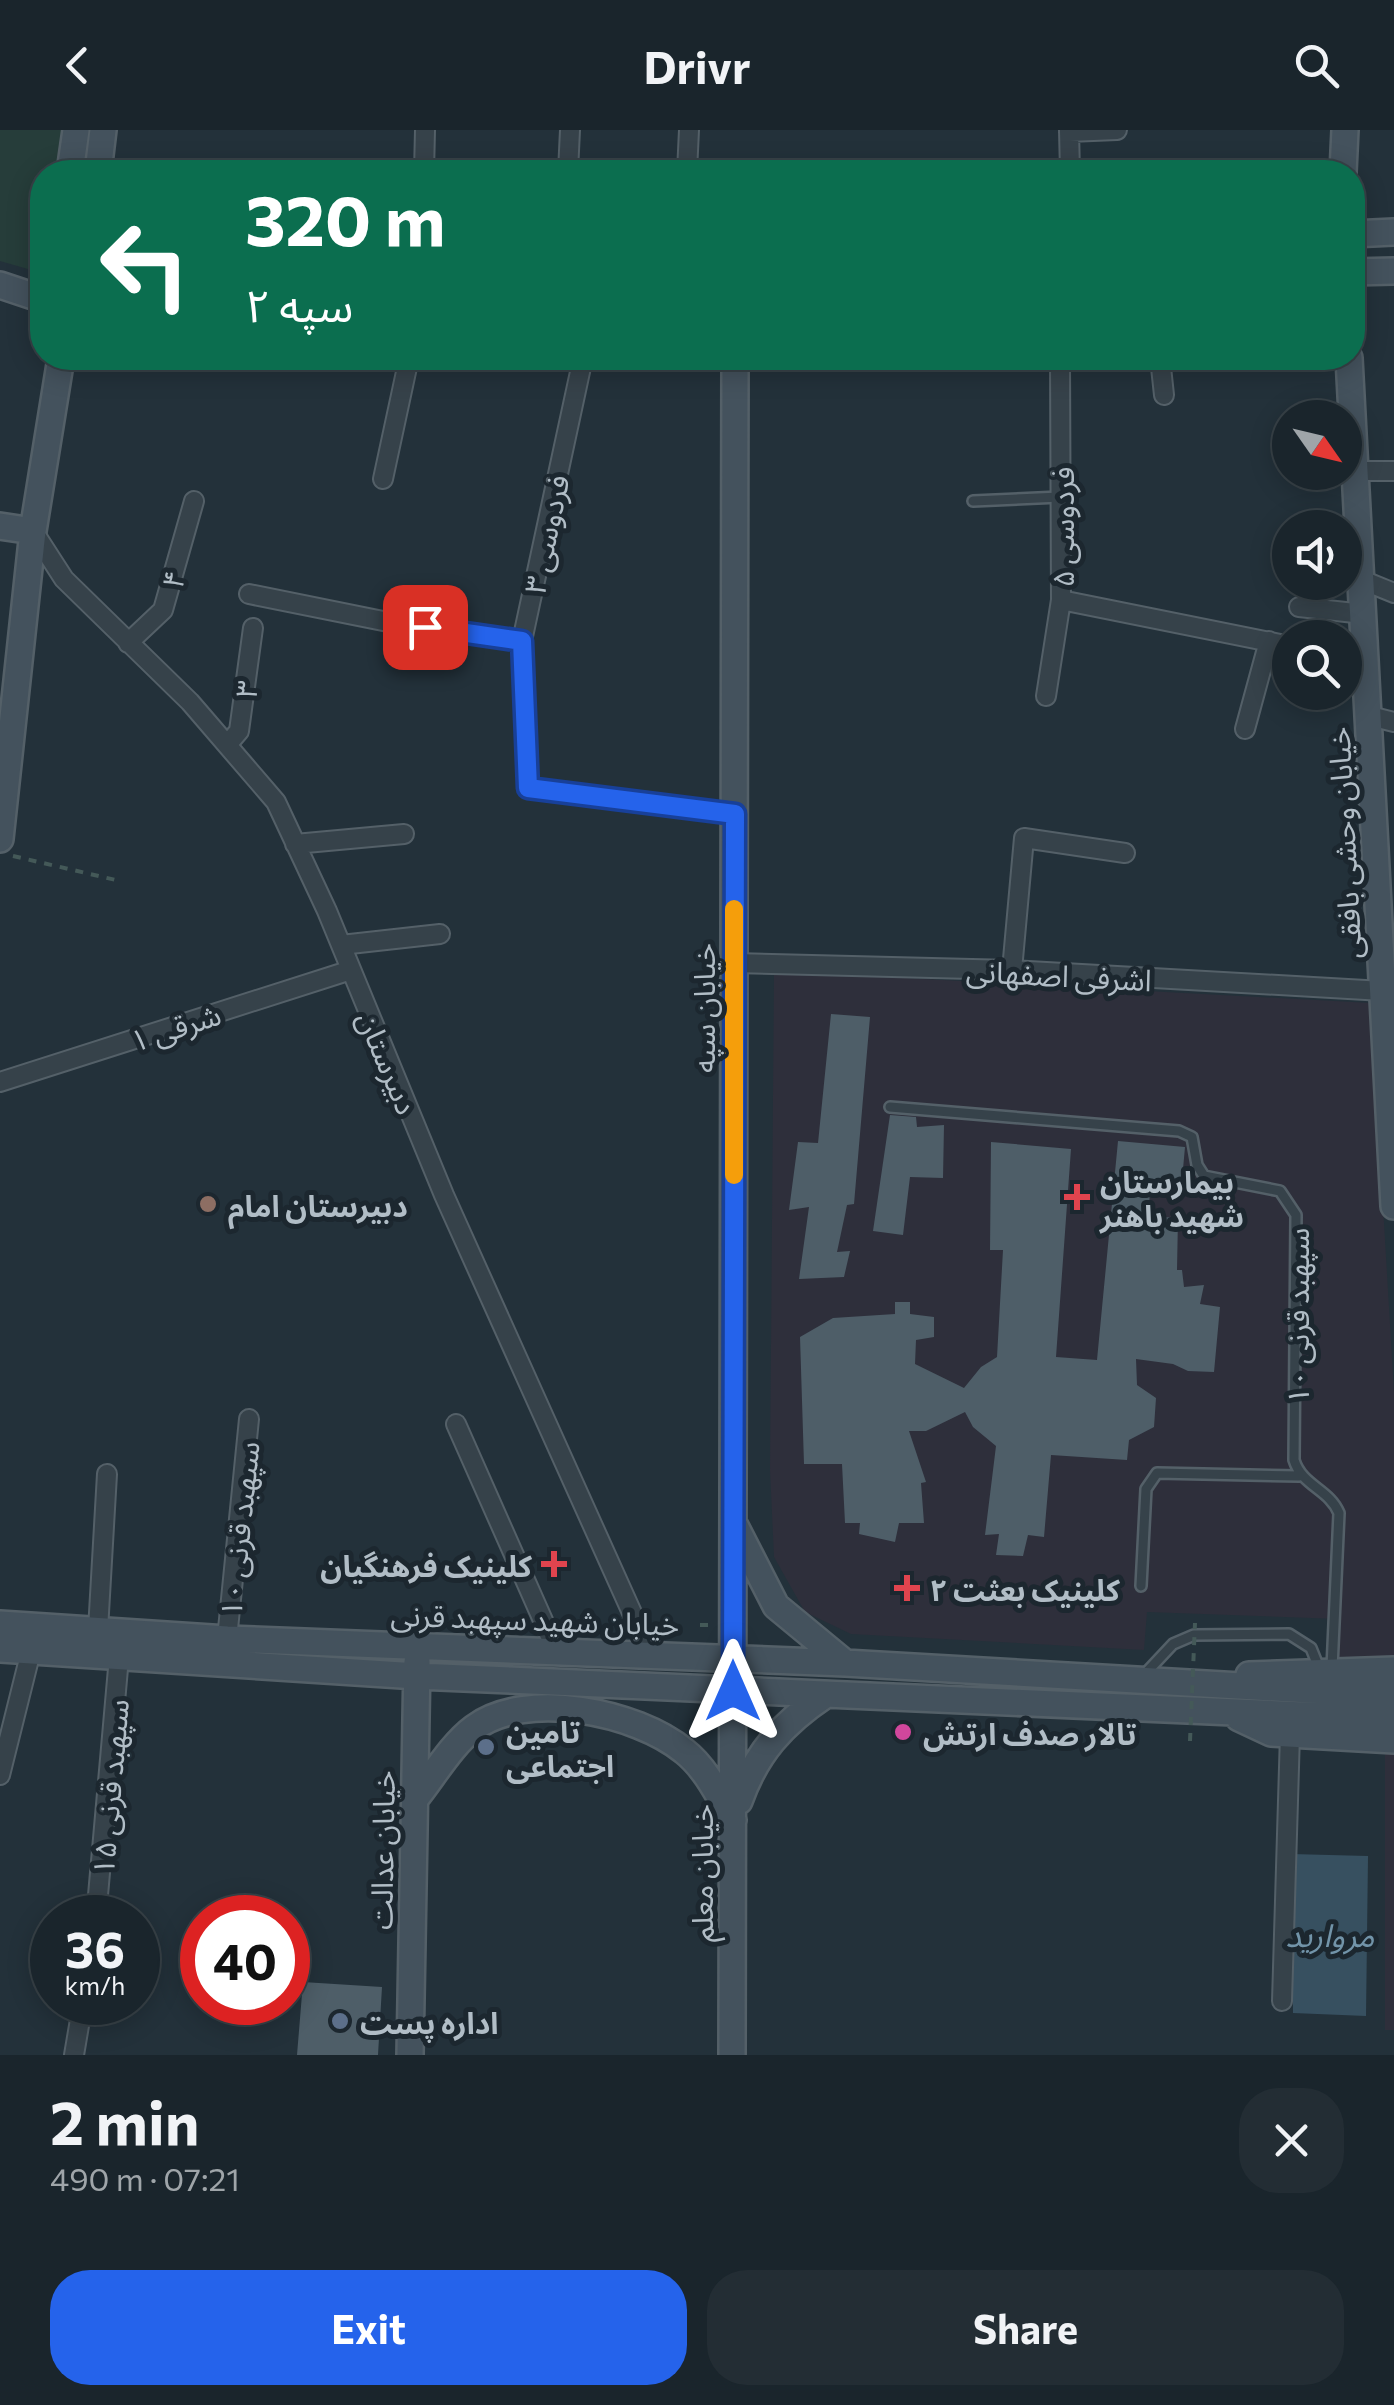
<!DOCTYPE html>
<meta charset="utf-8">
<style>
:root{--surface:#1a252c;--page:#232d34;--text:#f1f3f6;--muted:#9fa5a9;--line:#384248;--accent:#2563eb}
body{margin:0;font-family:Commissioner,"Noto Sans Arabic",sans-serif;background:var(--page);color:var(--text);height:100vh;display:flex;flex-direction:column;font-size:38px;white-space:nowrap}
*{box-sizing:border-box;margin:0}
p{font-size:32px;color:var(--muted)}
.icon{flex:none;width:55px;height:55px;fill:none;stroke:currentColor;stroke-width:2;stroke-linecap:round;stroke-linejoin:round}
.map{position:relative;height:1925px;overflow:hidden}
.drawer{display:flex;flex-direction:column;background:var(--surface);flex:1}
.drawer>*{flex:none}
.guide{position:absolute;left:30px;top:30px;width:1335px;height:210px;border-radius:40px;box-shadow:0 5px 25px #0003,0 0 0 2px var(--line);background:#0b6e4f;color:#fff;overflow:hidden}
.needle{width:65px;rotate:124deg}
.controls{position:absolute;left:1272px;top:270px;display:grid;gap:20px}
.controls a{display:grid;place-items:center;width:90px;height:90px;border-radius:50%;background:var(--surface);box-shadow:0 5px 25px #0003,0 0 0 2px var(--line);font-size:50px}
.speed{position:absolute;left:30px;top:1765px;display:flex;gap:20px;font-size:50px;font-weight:700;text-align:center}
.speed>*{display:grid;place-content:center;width:130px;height:130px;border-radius:50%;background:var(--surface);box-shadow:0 5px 25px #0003,0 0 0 2px var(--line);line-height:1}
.speed small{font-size:25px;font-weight:400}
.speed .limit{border:15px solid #d22;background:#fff;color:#111}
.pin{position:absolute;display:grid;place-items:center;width:85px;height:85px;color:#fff;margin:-42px;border-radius:20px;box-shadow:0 5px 15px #0006}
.me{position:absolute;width:110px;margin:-55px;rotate:0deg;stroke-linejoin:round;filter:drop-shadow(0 0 8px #0008)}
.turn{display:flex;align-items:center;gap:35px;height:210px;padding:0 50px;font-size:45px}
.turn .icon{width:130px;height:130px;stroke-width:2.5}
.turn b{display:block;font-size:70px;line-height:85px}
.round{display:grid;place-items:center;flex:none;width:105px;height:105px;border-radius:40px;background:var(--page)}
.overview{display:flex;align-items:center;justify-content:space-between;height:170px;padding:0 50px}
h1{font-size:60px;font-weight:700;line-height:75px}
.primary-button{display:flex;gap:20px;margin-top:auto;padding:20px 50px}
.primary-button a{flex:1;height:115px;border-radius:40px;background:var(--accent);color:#fff;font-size:40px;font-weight:700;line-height:115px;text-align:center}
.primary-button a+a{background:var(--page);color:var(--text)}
header{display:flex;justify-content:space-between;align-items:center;height:130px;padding:0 50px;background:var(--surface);font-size:45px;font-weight:700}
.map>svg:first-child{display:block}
.medical{fill:#2e2f3b}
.green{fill:#263d3a}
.water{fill:#375060}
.building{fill:#4e5e68}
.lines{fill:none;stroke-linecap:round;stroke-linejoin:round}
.lane-casing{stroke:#546068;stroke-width:14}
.street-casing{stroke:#546068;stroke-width:22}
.secondary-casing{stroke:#546068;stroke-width:30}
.path{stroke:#445958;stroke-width:4;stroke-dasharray:8 8;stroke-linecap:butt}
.lane{stroke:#36424a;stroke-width:9}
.street{stroke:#36424a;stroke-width:18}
.secondary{stroke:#44525d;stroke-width:25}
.path-bridge{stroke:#445958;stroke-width:4;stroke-dasharray:8 8;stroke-linecap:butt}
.route-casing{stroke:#184099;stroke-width:25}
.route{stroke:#2563eb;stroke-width:18}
.slow{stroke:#f59e0b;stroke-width:18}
.health-dot{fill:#e0444e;stroke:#1c272f;stroke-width:4}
.education-dot{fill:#8d6e63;stroke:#1c272f;stroke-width:4}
.hotel-dot{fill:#d1479c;stroke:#1c272f;stroke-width:4}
.service-dot{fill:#5c6f8a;stroke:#1c272f;stroke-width:4}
.labels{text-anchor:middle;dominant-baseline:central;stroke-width:10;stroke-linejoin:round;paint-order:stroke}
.street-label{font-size:30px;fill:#b1bdc6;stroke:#1c272f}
.poi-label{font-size:30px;font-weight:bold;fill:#b1bdc6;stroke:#1c272f;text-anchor:start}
.water-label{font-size:32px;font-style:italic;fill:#7294a9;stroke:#1c272f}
</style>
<header><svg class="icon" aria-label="back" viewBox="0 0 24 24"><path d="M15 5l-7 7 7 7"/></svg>Drivr<svg class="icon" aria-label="search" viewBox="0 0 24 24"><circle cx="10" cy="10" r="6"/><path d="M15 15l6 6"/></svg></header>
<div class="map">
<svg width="1394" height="1925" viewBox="0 0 1394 1925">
<rect width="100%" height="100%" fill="#23313a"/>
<!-- medical -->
<path class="medical" d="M774,841L1371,873L1394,1262V1534L1338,1531L1339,1489L1147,1482L1144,1520L851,1504L805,1482L774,1427L770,1340Z
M1385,1618H1394V1900H1385Z"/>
<!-- green -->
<path class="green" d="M0,0H70L64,42H42V143L0,131Z"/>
<!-- water -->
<path class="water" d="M1291,1724L1368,1726L1366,1886L1293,1883Z"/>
<!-- building -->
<path class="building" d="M831,884L870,887L854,1074L847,1075L837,1122L850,1121L844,1147L799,1149L809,1077L789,1080L798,1012L818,1013Z
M890,985L916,987L917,997L944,995L943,1048L910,1047L903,1105L873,1101Z
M1118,1011L1185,1017L1182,1050L1150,1049L1149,1088L1178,1087L1177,1140H1182L1184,1157L1204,1155L1200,1174L1220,1177L1214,1242L1188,1241L1173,1234L1136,1229L1137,1255L1156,1268L1154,1297L1129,1310L1127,1330L1051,1325L1044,1407L1028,1405L1023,1426L996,1425L999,1404L985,1405L996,1316L973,1297L965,1282L926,1301H909L926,1352L921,1353L924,1393H899L895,1412L859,1404L860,1393H845L842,1334H804L800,1207L833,1188L895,1184V1172H910V1184L934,1187V1207L916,1210L915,1234L964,1258L981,1237L997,1227L1003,1120H990L991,1012L1071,1019L1056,1227L1097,1230Z
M303,1852L382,1857L378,1925H297Z"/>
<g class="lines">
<defs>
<path id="lane" d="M973,371L1060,367
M890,977L1179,1001L1192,1007L1197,1035L1204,1046L1280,1061L1296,1085L1294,1330C1302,1356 1329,1359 1339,1383L1332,1538
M1141,1456L1146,1359L1157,1343L1299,1346
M1143,1546L1173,1514L1194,1505L1289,1504L1311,1518L1319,1538"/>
<path id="street" d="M1069,0L1070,42
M1069,2L1117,0
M424,42L425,0
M568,42L570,0
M687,42L689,0
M1160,228L1164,265
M1355,341H1394
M383,349L409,228
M33,401L64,449L190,572L276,672L327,781L444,1065L651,1525
M1362,450L1394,463
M249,464L393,493L522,511L583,228
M1061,470L1290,516
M1299,477L1364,484
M522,511L528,658L735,684
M128,513L163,480L194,371
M1345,529L1367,534
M1046,566L1061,470L1060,228
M1370,586L1394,592
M1245,599L1269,511
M227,615L239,601L253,498
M295,714L404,704
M341,815L440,804
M734,833L1012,840L1383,861
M1012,840L1024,708L1125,723
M0,952L351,840
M456,1294L557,1522
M98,1500L107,1344
M227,1509L249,1289
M0,1645L31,1521
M96,1788L119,1527
M1282,1871L1290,1604
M74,1925L83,1872"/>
<path id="secondary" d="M70,42L76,0
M98,42L103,0
M1343,42L1345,0
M1352,104L1394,102
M1352,142L1394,141
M0,155L42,169
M1349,228L1394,1076
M0,396L33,401
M0,709L33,401L61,228
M735,1396L776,1476L845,1533
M0,1494L227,1509L845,1533L1394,1565
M0,1519L417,1546L1394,1589
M1249,1545L1394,1540
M1239,1588L1271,1603L1394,1610
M415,1669C433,1647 451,1615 474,1598C526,1559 637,1582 684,1621C706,1638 719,1666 733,1690
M739,1671C756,1623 783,1593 825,1565
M410,1925L417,1532
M732,1925L735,228"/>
</defs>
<!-- lane casing -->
<use href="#lane" class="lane-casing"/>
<!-- street casing -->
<use href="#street" class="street-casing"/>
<!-- secondary casing -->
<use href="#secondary" class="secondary-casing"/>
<!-- path -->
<path class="path" d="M13,726L120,751
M700,1495H711
M700,1589H711"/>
<!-- lane -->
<use href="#lane" class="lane"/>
<!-- street -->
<use href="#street" class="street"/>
<!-- secondary -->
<use href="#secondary" class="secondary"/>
<!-- path-bridge -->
<path class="path-bridge" d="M1190,1611L1195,1493"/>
</g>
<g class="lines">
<defs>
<path id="route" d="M425,497L522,511L528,658L735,684L733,1561"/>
</defs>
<!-- route casing -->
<use href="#route" class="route-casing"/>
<!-- route -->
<use href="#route" class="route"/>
<!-- slow -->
<path class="slow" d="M734,1045V779"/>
</g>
<!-- markers -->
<g class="health-dot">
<path d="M1072 1052h10v10h10v10h-10v10h-10v-10h-10v-10h10z"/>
<path d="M549 1419h10v10h10v10h-10v10h-10v-10h-10v-10h10z"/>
<path d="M902 1443h10v10h10v10h-10v10h-10v-10h-10v-10h10z"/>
</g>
<circle class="education-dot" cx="208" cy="1074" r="10"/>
<circle class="hotel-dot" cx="903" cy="1602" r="10"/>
<g class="service-dot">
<circle cx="486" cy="1617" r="10"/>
<circle cx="340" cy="1891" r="10"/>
</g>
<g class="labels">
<!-- street labels -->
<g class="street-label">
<text transform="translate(1061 397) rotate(-90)">فردوسی ۵</text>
<text transform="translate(545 404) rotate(-78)">فردوسی ۳</text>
<text transform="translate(172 449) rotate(-74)">۴</text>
<text transform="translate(245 559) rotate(-82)">۳</text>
<text transform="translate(1343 713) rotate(-93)">خیابان وحشی بافقی</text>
<text transform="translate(1059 844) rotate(3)">اشرفی اصفهانی</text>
<text transform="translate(702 878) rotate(-90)">خیابان سپه</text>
<text transform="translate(175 896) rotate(-18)">شرقی ۱</text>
<text transform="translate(389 932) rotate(67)">دبیرستان</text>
<text transform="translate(1296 1186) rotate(-90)">سپهبد قرنی ۱۰</text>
<text transform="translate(238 1399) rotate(-84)">سپهبد قرنی ۱۰</text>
<text transform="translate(535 1488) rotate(2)">خیابان شهید سپهبد قرنی</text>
<text transform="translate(109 1657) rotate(-85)">سپهبد قرنی ۱۵</text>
<text transform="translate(381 1720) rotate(-89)">خیابان عدالت</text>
<text transform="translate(700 1743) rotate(-90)">خیابان معلم</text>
</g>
<!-- poi labels -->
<g class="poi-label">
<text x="1100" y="1050">بیمارستان<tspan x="1100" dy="34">شهید باهنر</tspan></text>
<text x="228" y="1074">دبیرستان امام</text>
<text x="532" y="1434" text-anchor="end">کلینیک فرهنگیان</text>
<text x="930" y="1458">کلینیک بعثت ۲</text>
<text x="506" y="1600">تامین<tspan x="506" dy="34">اجتماعی</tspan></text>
<text x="923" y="1602">تالار صدف ارتش</text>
<text x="360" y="1891">اداره پست</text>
</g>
<!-- water labels -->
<g class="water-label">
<text x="1330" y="1804">مروارید</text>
</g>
</g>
</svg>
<div class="controls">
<a><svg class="needle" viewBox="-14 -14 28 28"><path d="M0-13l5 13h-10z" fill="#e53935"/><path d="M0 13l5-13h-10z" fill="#9fa5a9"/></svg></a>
<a><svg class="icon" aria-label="sound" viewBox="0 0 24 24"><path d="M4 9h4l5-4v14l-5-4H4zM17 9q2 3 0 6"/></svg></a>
<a><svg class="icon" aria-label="search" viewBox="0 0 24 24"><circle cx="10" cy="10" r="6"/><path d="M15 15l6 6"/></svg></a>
</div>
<div class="speed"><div>36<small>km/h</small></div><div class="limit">40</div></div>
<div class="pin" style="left:425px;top:497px;background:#d93025"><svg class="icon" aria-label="arrive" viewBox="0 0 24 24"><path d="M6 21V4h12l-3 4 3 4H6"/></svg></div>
<svg class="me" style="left:733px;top:1561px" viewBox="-20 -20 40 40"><path d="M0-17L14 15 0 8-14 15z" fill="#2563eb" stroke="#fff" stroke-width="4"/></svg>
<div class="guide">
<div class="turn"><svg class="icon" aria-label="left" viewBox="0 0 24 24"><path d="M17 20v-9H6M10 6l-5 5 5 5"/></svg><div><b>320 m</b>سپه ۲</div></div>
</div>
</div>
<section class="drawer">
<div class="overview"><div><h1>2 min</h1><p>490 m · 07:21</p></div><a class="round"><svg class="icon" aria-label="close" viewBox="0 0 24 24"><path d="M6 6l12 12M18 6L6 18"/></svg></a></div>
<div class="primary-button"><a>Exit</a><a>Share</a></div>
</section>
